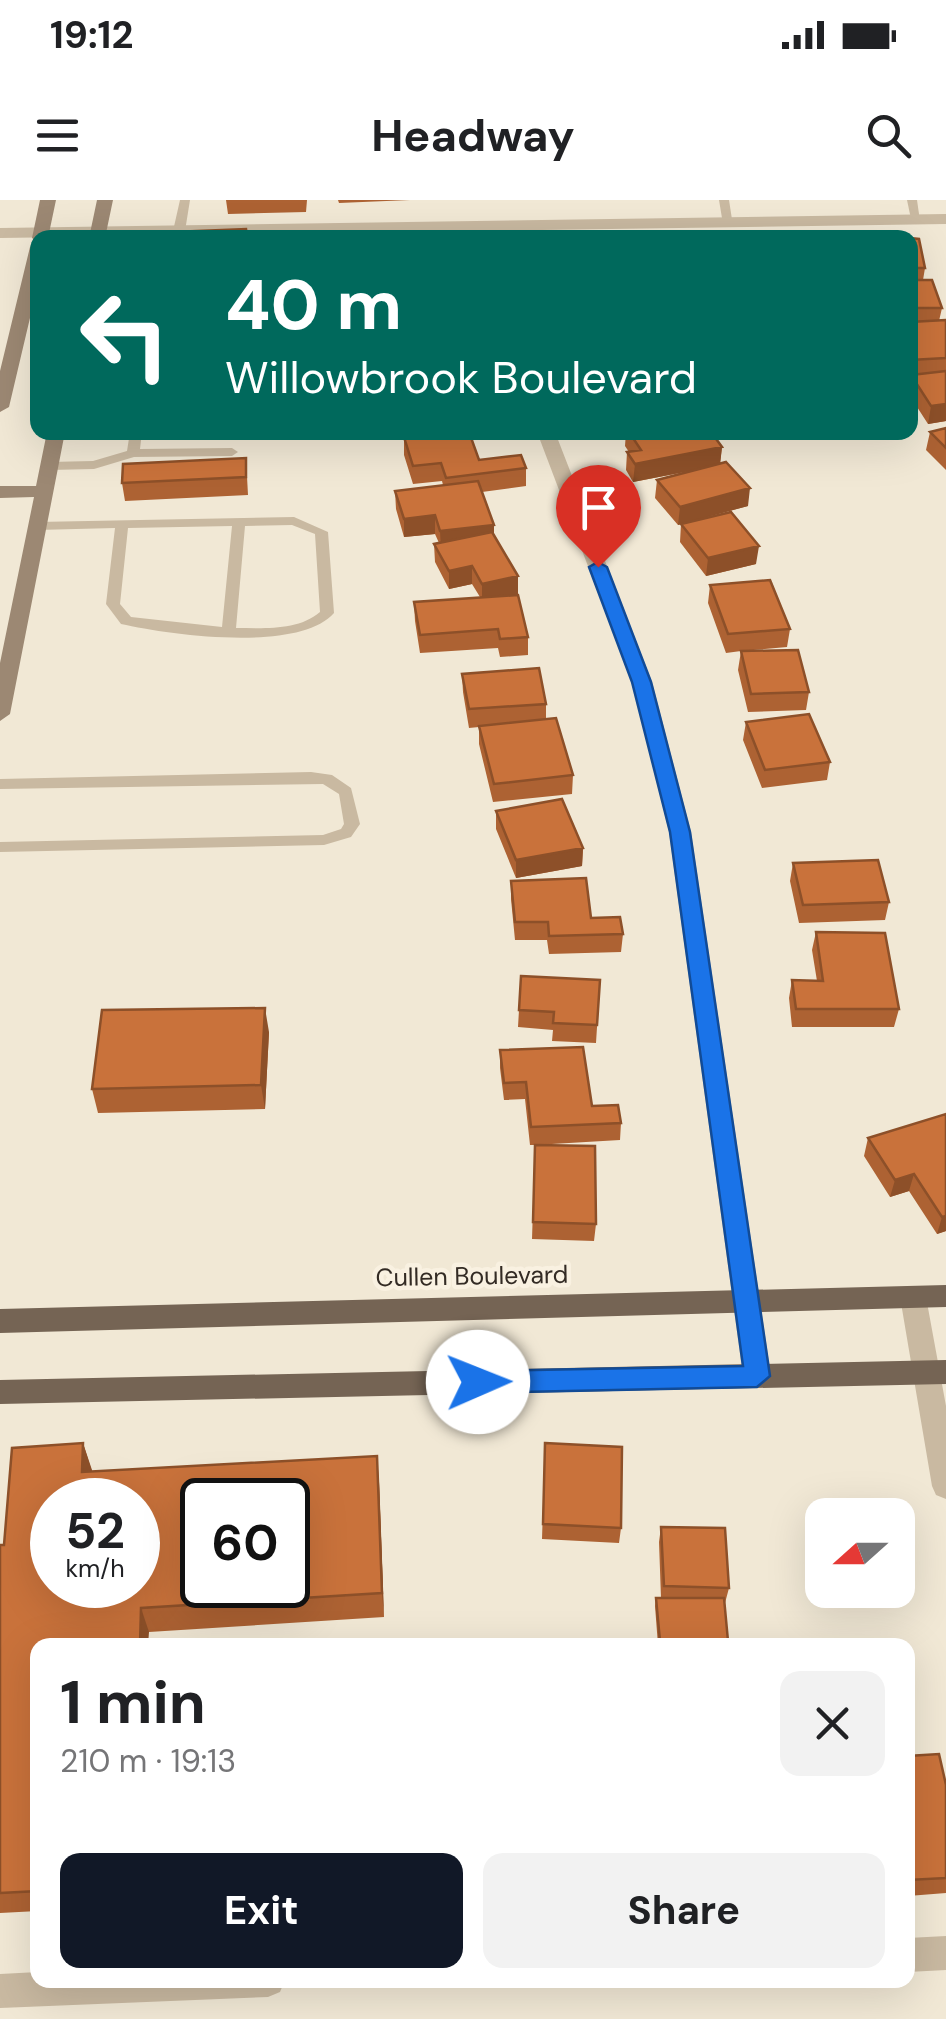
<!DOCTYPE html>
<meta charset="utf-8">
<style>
:root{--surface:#fff;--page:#f2f2f2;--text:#202124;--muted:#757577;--accent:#111827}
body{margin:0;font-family:"DM Sans",sans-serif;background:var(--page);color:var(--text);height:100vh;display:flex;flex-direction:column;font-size:38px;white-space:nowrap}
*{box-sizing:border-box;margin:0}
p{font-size:32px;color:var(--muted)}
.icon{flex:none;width:55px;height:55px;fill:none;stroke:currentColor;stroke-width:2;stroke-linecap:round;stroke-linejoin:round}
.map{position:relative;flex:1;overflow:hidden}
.side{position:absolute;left:30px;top:1438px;width:885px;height:350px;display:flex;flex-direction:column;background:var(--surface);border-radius:20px;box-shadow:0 10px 40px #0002}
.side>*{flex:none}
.banner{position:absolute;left:30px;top:30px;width:888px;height:210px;border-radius:20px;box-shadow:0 10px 40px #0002;background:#00695c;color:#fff;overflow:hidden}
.needle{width:65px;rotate:249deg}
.tools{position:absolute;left:805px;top:1298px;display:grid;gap:20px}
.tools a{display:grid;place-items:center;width:110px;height:110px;border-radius:20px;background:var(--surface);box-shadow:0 10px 40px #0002;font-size:50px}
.speed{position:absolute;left:30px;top:1278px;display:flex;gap:20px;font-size:50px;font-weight:700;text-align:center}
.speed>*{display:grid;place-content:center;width:130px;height:130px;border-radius:50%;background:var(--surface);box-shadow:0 10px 40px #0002;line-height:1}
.speed small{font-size:25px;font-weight:400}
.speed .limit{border:5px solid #111;border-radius:15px;background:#fff;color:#111}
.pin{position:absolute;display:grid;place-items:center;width:85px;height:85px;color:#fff;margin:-102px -42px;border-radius:50% 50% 50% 0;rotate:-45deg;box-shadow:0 0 10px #0007}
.pin .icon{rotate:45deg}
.me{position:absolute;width:110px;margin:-55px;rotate:89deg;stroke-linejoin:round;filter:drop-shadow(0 0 8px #0008)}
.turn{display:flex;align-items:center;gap:35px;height:210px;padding:0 30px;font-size:45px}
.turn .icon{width:130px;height:130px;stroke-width:2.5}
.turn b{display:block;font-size:70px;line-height:85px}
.round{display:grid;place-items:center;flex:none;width:105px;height:105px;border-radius:20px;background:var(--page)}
.overview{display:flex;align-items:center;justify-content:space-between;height:170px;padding:0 30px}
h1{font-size:60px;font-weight:700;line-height:75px}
.cta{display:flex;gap:20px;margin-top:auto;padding:20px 30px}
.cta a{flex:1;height:115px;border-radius:20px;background:var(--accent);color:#fff;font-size:40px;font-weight:700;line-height:115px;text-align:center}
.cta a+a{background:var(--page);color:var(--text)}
.status{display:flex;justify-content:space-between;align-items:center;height:70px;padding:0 50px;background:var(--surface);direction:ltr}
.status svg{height:28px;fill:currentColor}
header{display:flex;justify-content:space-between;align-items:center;height:130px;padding:0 30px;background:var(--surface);font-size:45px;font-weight:700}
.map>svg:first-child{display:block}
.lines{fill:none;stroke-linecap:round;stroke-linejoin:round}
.service{fill:#c9b9a1;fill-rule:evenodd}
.minor{fill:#c9b9a1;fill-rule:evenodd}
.tertiary{fill:#c9b9a1;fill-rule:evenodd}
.secondary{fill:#9c8873;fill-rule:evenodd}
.primary{fill:#756454;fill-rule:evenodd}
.wall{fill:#ad6233}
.shaded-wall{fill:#8d5029}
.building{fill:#c9723b;stroke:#8d5029;stroke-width:2.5;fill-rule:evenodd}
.route{fill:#1a73e8;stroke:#114b97;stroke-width:2.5}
.labels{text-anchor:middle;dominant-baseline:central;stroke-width:9;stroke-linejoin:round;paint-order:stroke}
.street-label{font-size:25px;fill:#332b24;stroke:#f9f1e1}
</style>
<div class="status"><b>19:12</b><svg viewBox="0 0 49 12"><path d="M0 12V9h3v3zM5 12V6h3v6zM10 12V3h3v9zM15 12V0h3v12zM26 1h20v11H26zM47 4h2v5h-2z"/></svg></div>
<header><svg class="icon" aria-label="menu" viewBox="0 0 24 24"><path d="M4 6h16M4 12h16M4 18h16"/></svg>Headway<svg class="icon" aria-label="search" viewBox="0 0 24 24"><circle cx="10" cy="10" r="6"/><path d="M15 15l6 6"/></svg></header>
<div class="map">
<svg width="946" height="1819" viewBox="0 0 946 1819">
<rect width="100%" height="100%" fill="#f1e8d5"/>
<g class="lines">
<!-- service -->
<path class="service" d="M180,0H190L185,31L179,34L173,31Z
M719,0H729L733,26L723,24Z
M907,0H917L920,21L911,19Z
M130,232H142L140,249L232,248L238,252L232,256L134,257L94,269L49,270L43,266L49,262L93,261L127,251Z
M294,317L328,332L334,413C299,453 170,435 121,424L106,404L115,328L37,330L30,326L37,322ZM292,325L315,334L320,412C298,431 264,428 236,428L245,326ZM232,326L222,427L131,417L120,404L128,328Z
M311,572L332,575L351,588L360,624L351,637L324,645L0,652V642L323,635L341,629L344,624L339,594L323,584L0,589V579Z"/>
<!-- minor -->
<path class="minor" d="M537,232H555L652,482L691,632L771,1176L767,1184L757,1188L747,1184L743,1176L669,632L632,482Z
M913,1086L923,1089L926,1097L946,1206V1299L936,1295L932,1286L900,1097L903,1089Z
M946,1736V1770L908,1772V1738Z
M38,1772V1780H285L280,1792L268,1797L0,1808V1774Z"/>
<!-- tertiary -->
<path class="tertiary" d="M946,14V24L0,38V28Z"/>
<!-- secondary -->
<path class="secondary" d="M40,0H56L48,38H38V42L32,38Z
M97,0H113L105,38H89Z
M38,42V84L9,207L0,212V171L30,47Z
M47,232H65L10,514L0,521V463L34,297L0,298V286H36Z"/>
<!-- primary -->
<path class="primary" d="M946,1085V1107L0,1133V1109Z
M946,1160V1184L0,1204V1180Z"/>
</g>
<!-- wall -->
<path class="wall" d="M226,0H307L306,12L228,14Z
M338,0H410L339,3Z
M910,38L925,68L923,80L942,108L939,121L946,120V221L928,224L910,196Z
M946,228V270L926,250L930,232Z
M422,232H481V237L471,238L479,260L526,268V286L482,292L494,336L518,376V395L528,437V455L500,457L498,448L420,453L415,421L414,402L480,397L472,384L449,389L435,362L434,344L439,343L435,334L404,337L396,309L395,291L443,285L442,281L413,284L404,255V237L422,235Z
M626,232H711L722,247L720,263L748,306L683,323L756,364L706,376L680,342L681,324L678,325L655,298L657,280L695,270L633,282L626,270L627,252H629L625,246Z
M246,258L248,295L125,301L122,283Z
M710,385L790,429L787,447L743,451L809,492L806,510L748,512L738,470L741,451L726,453L708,403Z
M462,474L546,504V519L573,575L572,594L493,602L479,544V527L469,528L463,492Z
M746,522L830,562L827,580L762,588L743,540Z
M496,611L583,648L582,666L516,678L496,629Z
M793,663L889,702L885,720L799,723L790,681Z
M511,681L623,734L621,752L549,754L547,740H515L511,699Z
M816,732L899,809L894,827H792L789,798L792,780L817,781L812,750Z
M600,780L596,843L552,841L553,830L518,827L519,810Z
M269,832L265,909L98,913L92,889Z
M500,850L621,923L620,940L535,945L596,1024L594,1041L532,1039L535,945H530L525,899L504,900L500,868Z
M946,914V1031L937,1034L909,991L890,997L864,956L868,938Z
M83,1243L92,1272L379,1282L384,1417L149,1432L38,1445V1711L0,1713V1345H4Z
M545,1243L621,1328L619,1343L542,1339Z
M661,1327L729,1388L725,1403L727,1445H658L655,1406L656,1398H661L659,1342Z
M908,1556L946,1585V1693L908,1696Z"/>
<!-- shaded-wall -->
<path class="shaded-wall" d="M946,204V221L928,224L931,206Z
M722,247L720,265L633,282L635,264Z
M750,288L748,306L678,325L680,307Z
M435,315V334L404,337V319Z
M494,325V343L441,349L440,331Z
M759,346L756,364L706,376L708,358Z
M472,366V384L449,389V371Z
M518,376V395L482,402V384Z
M583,648L582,666L516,678V660Z
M265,808L269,832L265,909L261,885Z
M914,974L909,991L890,997L895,980Z
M946,1016V1031L937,1034L942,1017Z
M83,1243L92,1270L90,1298L82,1272Z
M377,1256L379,1282L384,1417L382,1393Z
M141,1408L149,1432L148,1445H140Z"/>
<!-- building -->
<path class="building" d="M246,29L247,38H148V33Z
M910,38L919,39L925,68H910Z
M910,80H932L942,108H910Z
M946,120V158L910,160V122Z
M946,171V204L931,206L911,175Z
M946,228V248L930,232Z
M444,232H469L479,260L521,255L526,268L446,278L441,263L413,266L404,237Z
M629,232H711L722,247L635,264L627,252L641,250Z
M246,258V277L122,283L123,264Z
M726,262L750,288L680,307L657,280Z
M478,281L494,325L440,331L435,315L404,319L395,291Z
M731,312L759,346L708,358L681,324Z
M492,332L518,376L482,384L472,366L449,371L434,344Z
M770,380L790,429L728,434L710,385Z
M518,395L528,437L500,439L498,429L420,435L414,402Z
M798,450L809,492L751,494L741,451Z
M539,468L546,504L469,509L462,474Z
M809,514L830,562L765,570L746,522Z
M556,518L573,575L494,584L479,526Z
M562,599L583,648L516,660L496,611Z
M878,660L889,702L803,705L793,663Z
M586,678L591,718L620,717L623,734L549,736L548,722H515L511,681Z
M816,732L885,733L899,809H796L792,780L823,781Z
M521,776L600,780L597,825L553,823L554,812L519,810Z
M265,808L261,885L92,889L102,810Z
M583,847L592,906L618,905L621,923L531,927L526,882L504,883L500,850Z
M946,914V1016L942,1017L914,974L895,980L868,938Z
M535,945L595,946L596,1024L533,1022Z
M83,1243L82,1272L377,1256L382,1393L141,1408L140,1445H38V1691L0,1693V1345H4L12,1248ZM52,1300H138V1385H52ZM202,1300H288V1385H202Z
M545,1243L622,1247L621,1328L543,1324Z
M661,1327L725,1328L729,1388L664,1386Z
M656,1398H724L728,1441H660Z
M939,1554L946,1585V1678L908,1680V1556Z"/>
<!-- route -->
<path class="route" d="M598,362L607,367L651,482L690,632L770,1176L757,1187L478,1193L466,1182L478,1171L743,1166L670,632L632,482L589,367Z"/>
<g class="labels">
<!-- street labels -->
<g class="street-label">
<text transform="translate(472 1076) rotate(-1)">Cullen Boulevard</text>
</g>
</g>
</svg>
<div class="tools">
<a><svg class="needle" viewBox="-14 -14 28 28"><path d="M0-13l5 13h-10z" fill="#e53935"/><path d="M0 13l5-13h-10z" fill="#757577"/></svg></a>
</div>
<div class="speed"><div>52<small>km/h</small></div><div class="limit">60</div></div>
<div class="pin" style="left:598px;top:367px;background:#d93025"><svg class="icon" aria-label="arrive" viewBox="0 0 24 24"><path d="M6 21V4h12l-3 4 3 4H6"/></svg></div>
<svg class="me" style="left:478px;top:1182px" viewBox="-20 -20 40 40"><circle r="19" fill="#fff"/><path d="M0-13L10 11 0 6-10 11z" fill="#1a73e8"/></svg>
<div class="banner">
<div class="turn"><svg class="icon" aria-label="left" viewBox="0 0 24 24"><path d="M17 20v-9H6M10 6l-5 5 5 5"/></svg><div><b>40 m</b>Willowbrook Boulevard</div></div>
</div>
<section class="side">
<div class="overview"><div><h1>1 min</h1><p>210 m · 19:13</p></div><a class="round"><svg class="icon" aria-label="close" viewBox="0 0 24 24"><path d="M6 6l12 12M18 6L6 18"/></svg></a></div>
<div class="cta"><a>Exit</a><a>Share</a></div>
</section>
</div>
